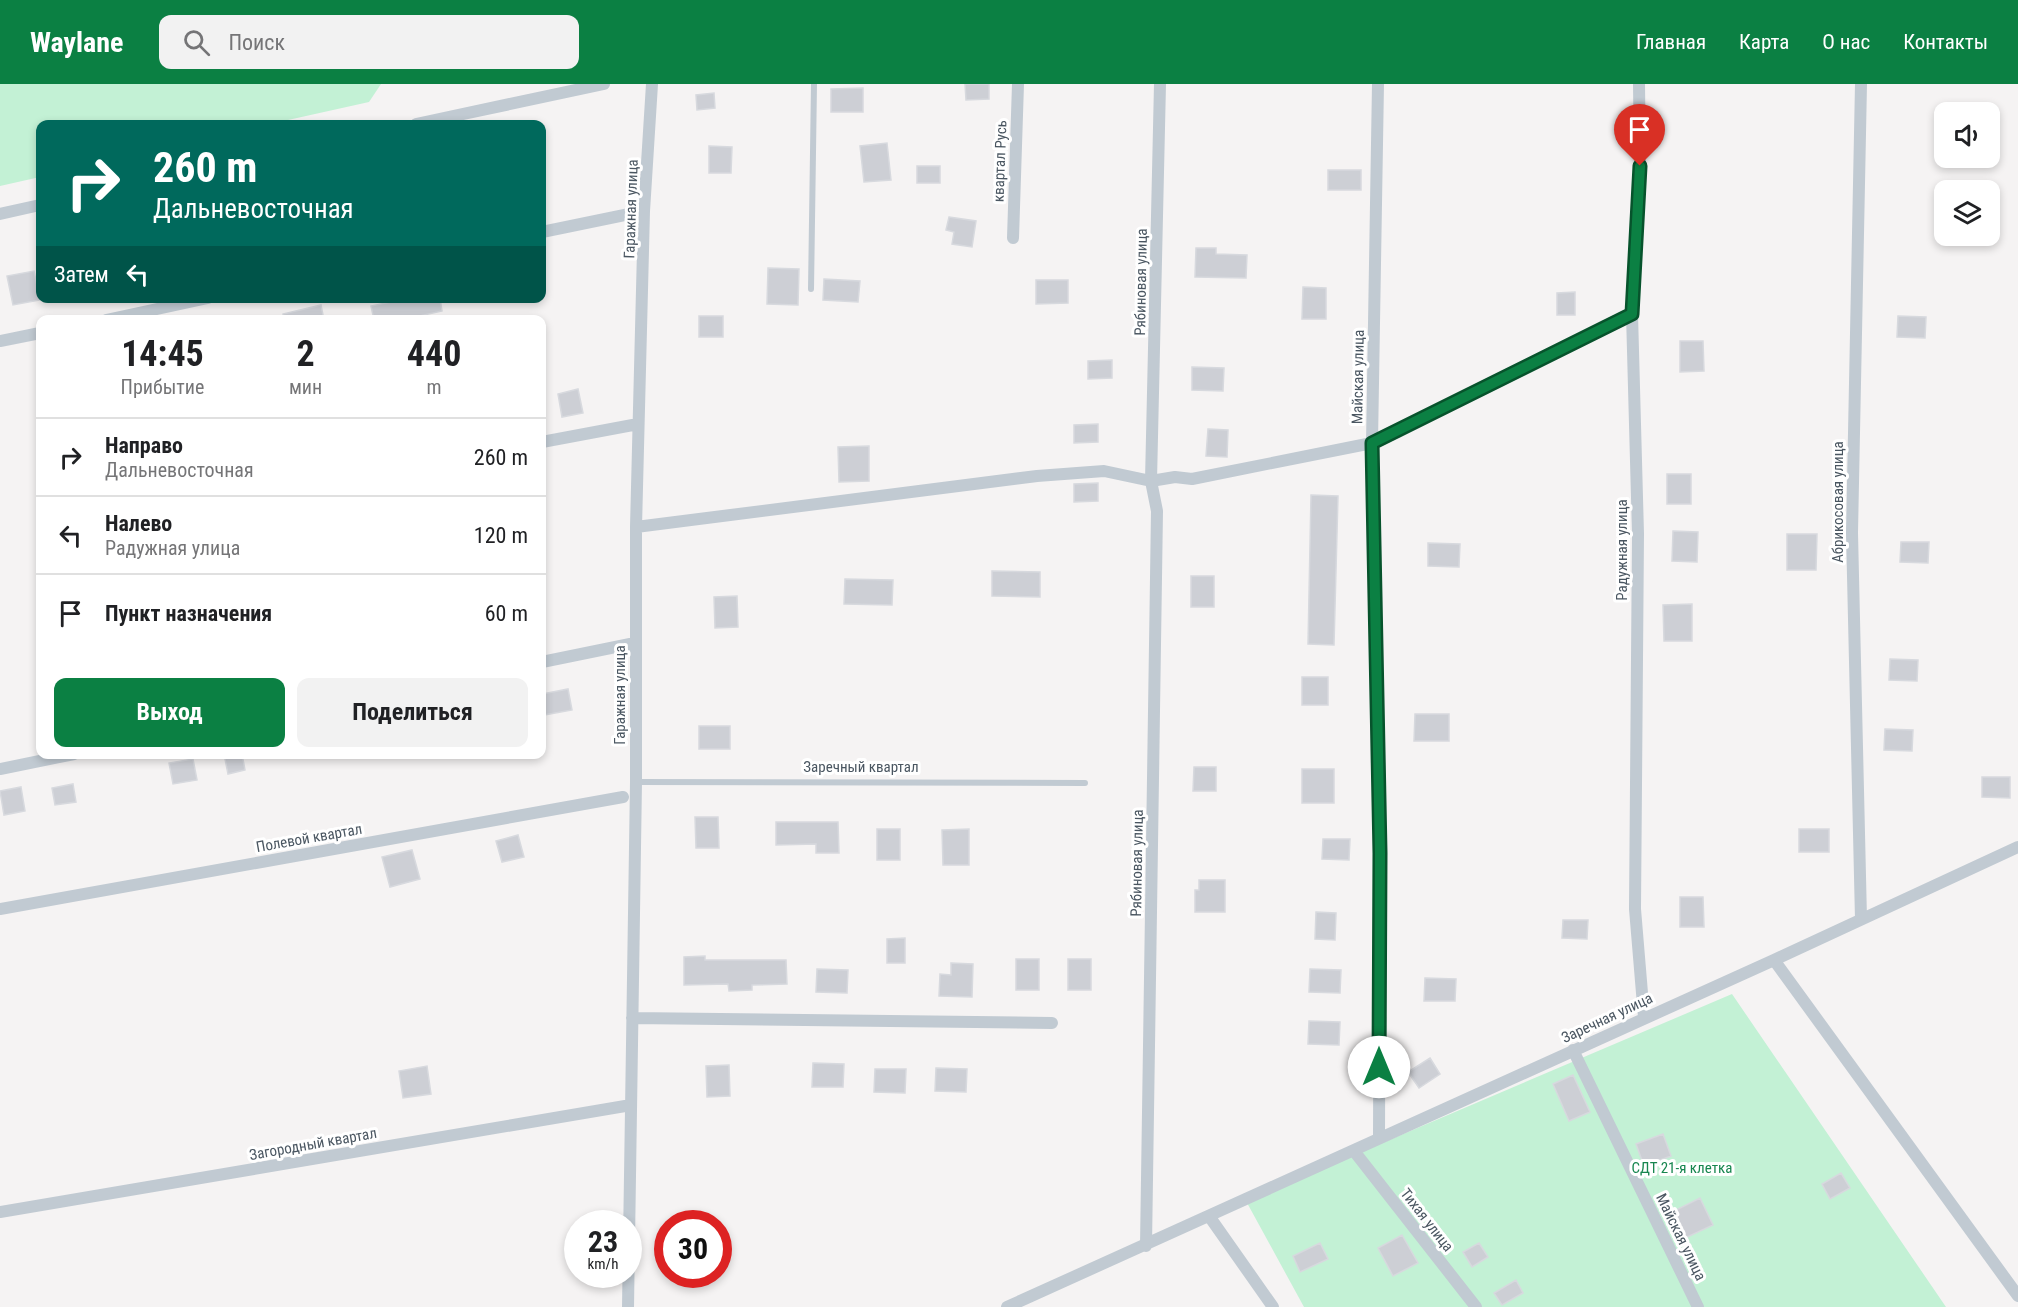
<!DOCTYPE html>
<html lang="ru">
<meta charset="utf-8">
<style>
:root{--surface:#fff;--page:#f2f2f2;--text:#202124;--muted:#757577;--line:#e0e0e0;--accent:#0b8043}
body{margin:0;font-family:"Roboto Condensed",sans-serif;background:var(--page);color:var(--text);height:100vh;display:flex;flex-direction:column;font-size:22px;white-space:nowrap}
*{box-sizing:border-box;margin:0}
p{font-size:20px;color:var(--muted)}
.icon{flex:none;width:33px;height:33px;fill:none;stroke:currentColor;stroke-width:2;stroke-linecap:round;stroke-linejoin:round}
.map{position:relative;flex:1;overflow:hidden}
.side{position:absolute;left:36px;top:231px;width:510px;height:444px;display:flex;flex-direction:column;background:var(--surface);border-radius:12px;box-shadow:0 3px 9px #0003}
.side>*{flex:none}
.top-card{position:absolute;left:36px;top:36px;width:510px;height:183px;border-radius:12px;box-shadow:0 3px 9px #0003;background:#00695c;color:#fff;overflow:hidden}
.controls{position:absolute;left:1934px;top:18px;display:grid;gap:12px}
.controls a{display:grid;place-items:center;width:66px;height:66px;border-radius:12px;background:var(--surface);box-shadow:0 3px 9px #0003;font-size:30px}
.speed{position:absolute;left:564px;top:1126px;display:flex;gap:12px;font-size:30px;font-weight:700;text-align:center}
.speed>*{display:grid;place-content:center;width:78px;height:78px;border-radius:50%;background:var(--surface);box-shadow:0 3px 9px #0003;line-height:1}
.speed small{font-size:15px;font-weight:400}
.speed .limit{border:9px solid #d22;background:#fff;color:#111}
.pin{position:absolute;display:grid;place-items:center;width:51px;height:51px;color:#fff;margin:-62px -26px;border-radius:50% 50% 50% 0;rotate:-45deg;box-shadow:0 0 6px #0007}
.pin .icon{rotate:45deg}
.me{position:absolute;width:66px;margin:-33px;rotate:0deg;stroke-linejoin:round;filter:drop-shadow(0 0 4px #0008)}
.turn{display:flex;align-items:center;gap:21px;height:126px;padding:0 18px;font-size:27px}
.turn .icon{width:78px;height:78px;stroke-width:2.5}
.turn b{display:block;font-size:42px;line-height:51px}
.then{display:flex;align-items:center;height:57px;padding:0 18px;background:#0003;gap:12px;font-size:22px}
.eta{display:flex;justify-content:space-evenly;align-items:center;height:102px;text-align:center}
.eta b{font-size:36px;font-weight:700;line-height:42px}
.button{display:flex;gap:12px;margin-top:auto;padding:12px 18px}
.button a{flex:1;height:69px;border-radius:12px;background:var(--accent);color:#fff;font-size:24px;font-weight:700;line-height:69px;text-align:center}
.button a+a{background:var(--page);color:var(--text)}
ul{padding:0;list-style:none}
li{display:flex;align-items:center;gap:18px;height:78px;padding:0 18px;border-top:2px solid var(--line)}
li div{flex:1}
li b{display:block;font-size:22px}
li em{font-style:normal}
header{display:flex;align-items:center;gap:36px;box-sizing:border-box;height:84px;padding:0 30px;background:var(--accent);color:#fff}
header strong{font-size:28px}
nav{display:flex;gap:33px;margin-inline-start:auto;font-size:21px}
.search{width:420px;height:54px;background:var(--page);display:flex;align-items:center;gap:15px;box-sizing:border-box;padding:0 21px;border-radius:12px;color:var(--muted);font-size:22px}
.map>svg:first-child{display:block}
.green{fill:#c3f1d5}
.building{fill:#cdcfd5;stroke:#d7d9de;stroke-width:1.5}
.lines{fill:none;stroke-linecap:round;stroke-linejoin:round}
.lane{stroke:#c1cad2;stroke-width:6}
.street{stroke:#c1cad2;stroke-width:12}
.route-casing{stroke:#07532c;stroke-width:15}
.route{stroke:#0b8043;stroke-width:10}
.labels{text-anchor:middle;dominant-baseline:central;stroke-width:6;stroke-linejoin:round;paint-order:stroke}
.street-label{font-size:15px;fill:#4a5661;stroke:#fff}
.park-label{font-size:15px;fill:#17864f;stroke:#fff}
</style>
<header>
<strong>Waylane</strong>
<div class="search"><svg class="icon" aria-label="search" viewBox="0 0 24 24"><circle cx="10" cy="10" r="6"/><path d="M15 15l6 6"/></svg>Поиск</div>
<nav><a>Главная</a><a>Карта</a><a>О нас</a><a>Контакты</a></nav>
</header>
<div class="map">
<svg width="2018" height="1223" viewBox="0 0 2018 1223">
<rect width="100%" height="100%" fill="#f5f3f3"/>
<!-- green -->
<path class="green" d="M0,0H381L369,18L270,40H40V93L0,102Z
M1732,910L1946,1223H1304L1246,1117Z"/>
<!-- building -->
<path class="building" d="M965,0H989V15L966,16Z
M863,4V28H831V5Z
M714,9L715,24L697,26L696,11Z
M887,59L891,96L864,98L860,62Z
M709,62L732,63L731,89H709Z
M917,82H940V99H917Z
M1328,86H1361V106H1328Z
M949,133L976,137L972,163L952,160L954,148L946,146Z
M1196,164H1216V170L1247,171L1246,194L1195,193Z
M768,184L799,185L798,221L767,220Z
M34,187L40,216L13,221L7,192Z
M824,195L860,197L858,218L823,216Z
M1036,196H1068V219L1036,220Z
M1303,203L1326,204V235H1302Z
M1575,208V231H1557V209Z
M410,214H440L442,227L402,236H374L371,222Z
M321,221L324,236H284L283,230Z
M699,232H723V253H699Z
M1898,232L1926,233L1925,254L1897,253Z
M1680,257H1703L1704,287L1680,288Z
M1112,276V294L1088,295V277Z
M1192,283L1224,284L1223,307L1192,306Z
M578,305L583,329L562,333L558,310Z
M1098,340V358L1074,359V341Z
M1208,345L1228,346L1227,373L1206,372Z
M869,362V397L839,398L838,363Z
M1667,390H1691V420H1667Z
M1098,399V417L1074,418V400Z
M1311,411L1338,412L1334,561L1308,560Z
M1673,447L1698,448L1697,478L1672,477Z
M1787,450H1817L1816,486H1787Z
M1901,458H1929L1928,479L1900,478Z
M1428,459L1460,460L1459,483L1428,482Z
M992,487L1040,488V513L992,512Z
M1191,492H1214V523H1191Z
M845,495L893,496L892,521L844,520Z
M737,512L738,543L715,544L714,513Z
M1692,520V557H1664L1663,521Z
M1890,575L1918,576L1917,597L1889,596Z
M1302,593H1328V621H1302Z
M568,605L572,626L544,631L542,610Z
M1415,630H1449V657H1414Z
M699,642H730V665H699Z
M1885,645L1913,646L1912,667L1884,666Z
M224,670H242L245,686L228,690Z
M193,675L197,696L173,700L169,679Z
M1194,683H1216V707H1193Z
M1302,685H1334V719H1302Z
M1982,693H2010V714L1982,713Z
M73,700L76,718L55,721L52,704Z
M21,703L25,727L4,731L0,707Z
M695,733H718L719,764H696Z
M776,738H838L839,769H816V760L776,761Z
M877,745H900V776H877Z
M969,745V781H943L942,746Z
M1799,745H1829V768H1799Z
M518,751L524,773L502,778L496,757Z
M1323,755H1350L1349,776L1322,775Z
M412,766L420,795L390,803L382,773Z
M1199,796H1225V828H1195V806H1199Z
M1680,813H1703L1704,843H1680Z
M1316,828L1336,829L1335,856L1315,855Z
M1563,836H1588L1587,855L1562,854Z
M905,854V879H887V855Z
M705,872V876H786L787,900L752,901V906L729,907L728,900L684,901V873Z
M1016,875H1039V906H1016Z
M1068,875H1091V906H1068Z
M951,879L973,880L972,913L939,912L940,890L951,891Z
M817,885L848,886L847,909L816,908Z
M1310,885L1341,886L1340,909L1309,908Z
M1425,894L1456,895L1455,917H1424Z
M1309,937L1340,938L1339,961L1308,960Z
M1430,974L1440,990L1419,1004L1408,988Z
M813,979L844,980L843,1003H812Z
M729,981L730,1012L707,1013L706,982Z
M427,982L431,1010L403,1014L399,987Z
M936,984L967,985L966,1008L935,1007Z
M875,985H906L905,1009L874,1008Z
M1573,991L1590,1028L1569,1037L1553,1000Z
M1663,1050L1671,1072L1644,1082L1636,1060Z
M1841,1089L1850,1104L1830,1115L1822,1100Z
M1700,1114L1713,1141L1683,1155L1670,1129Z
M1402,1151L1418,1179L1393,1192L1378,1164Z
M1320,1159L1328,1175L1300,1188L1293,1172Z
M1479,1159L1488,1173L1472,1183L1463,1168Z
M1516,1196L1523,1209L1502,1221L1494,1209Z"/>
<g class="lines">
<!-- lane -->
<path class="lane" d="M811,205L814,0
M636,698L1085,699"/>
<!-- street -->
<path class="street" d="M1160,0L1151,397L1175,393L1192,395L1372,359L1632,230
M1378,0L1372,359L1380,769L1379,1054
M1639,0L1640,82L1632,230L1638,450L1635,825L1644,933
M416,40L604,0
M0,130L40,121
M542,148L644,127
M1013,154L1018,0
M106,236L208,214
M0,257L40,249
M542,358L638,340
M636,443L1037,392L1104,387L1151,397L1157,427L1146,1162
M542,578L635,559
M0,685L74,670
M0,825L623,713
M1861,835L1852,449L1861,0
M1774,876L2018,1212
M632,934L1052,939
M1573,966L1698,1223
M1354,1067L1476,1223
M0,1128L631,1021
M1209,1132L1273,1223
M628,1223L636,698V443L644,127L652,0
M1007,1223L1774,876L2018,763"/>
</g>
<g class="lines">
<defs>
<path id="route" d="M1379,983L1380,769L1372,359L1632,230L1640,82"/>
</defs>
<!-- route casing -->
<use href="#route" class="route-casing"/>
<!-- route -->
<use href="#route" class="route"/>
</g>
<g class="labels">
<!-- street labels -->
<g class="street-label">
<text transform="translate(1000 77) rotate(-88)">квартал Русь</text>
<text transform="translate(631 125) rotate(-88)">Гаражная улица</text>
<text transform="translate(1141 198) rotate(-89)">Рябиновая улица</text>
<text transform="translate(1358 293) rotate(-89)">Майская улица</text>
<text transform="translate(1838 418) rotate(-90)">Абрикосовая улица</text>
<text transform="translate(1622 466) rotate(-90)">Радужная улица</text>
<text transform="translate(620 611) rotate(-90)">Гаражная улица</text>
<text x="861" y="683">Заречный квартал</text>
<text transform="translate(309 754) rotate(-10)">Полевой квартал</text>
<text transform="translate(1137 779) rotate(-89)">Рябиновая улица</text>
<text transform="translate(1607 934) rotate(-25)">Заречная улица</text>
<text transform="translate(313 1060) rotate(-10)">Загородный квартал</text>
<text transform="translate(1427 1136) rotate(52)">Тихая улица</text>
<text transform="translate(1681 1153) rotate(64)">Майская улица</text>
</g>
<!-- park labels -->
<g class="park-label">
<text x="1682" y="1084">СДТ 21-я клетка</text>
</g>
</g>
</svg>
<div class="controls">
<a><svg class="icon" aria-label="sound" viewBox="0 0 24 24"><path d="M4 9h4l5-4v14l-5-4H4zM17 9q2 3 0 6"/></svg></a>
<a><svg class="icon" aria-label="layers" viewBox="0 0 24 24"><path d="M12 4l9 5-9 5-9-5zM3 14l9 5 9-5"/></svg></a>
</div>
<div class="speed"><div>23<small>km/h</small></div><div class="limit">30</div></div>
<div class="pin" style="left:1640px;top:82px;background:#d93025"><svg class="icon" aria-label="arrive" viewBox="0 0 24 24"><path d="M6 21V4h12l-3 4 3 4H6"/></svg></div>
<svg class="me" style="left:1379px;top:983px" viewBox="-20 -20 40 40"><circle r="19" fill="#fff"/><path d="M0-13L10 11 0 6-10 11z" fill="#0b8043"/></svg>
<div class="top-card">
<div class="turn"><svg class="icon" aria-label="right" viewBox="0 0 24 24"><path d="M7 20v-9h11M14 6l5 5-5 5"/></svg><div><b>260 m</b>Дальневосточная</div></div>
<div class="then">Затем<svg class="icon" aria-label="left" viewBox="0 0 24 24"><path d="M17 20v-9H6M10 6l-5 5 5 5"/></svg></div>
</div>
<section class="side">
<div class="eta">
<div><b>14:45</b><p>Прибытие</p></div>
<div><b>2</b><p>мин</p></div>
<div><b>440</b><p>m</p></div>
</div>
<ul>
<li><svg class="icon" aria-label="right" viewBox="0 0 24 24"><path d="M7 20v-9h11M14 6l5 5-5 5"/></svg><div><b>Направо</b><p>Дальневосточная</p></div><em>260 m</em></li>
<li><svg class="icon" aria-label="left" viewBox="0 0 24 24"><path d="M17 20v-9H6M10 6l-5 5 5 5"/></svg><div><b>Налево</b><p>Радужная улица</p></div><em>120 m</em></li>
<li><svg class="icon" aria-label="arrive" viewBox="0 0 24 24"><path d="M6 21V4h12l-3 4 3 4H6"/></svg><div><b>Пункт назначения</b></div><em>60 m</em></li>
</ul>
<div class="button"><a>Выход</a><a>Поделиться</a></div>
</section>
</div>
